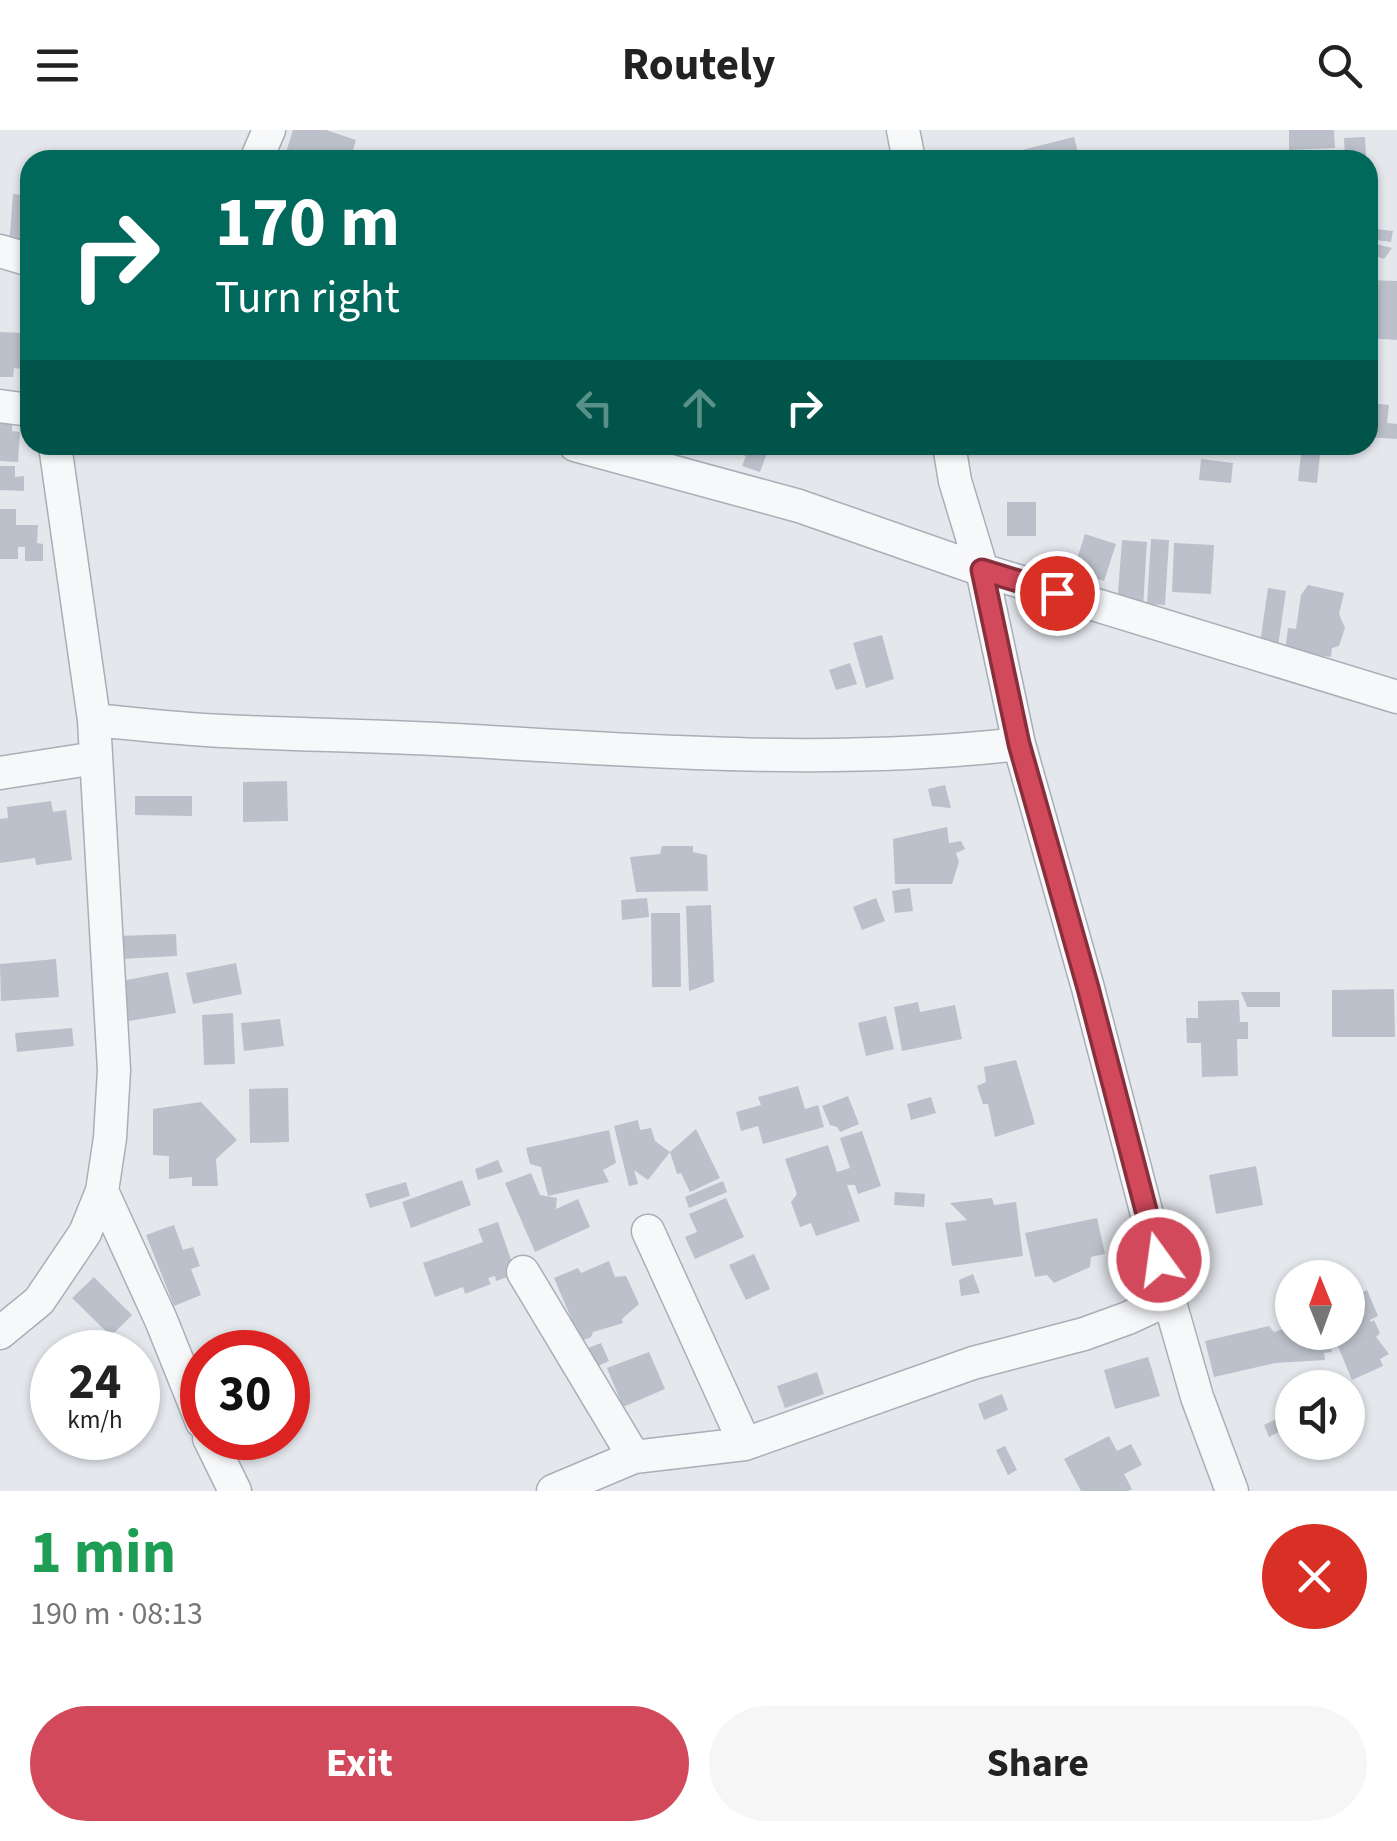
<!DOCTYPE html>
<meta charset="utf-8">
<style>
:root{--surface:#fff;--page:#f6f6f6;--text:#222;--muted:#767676;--accent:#d1495b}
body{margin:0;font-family:"Source Sans 3",sans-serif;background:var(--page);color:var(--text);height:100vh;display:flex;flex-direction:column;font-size:38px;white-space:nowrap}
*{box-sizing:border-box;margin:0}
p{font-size:32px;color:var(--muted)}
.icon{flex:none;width:55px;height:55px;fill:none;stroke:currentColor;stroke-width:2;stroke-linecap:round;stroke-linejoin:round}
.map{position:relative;height:1361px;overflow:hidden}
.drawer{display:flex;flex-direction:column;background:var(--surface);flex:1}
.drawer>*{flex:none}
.banner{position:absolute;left:20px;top:20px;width:1358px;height:305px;border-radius:30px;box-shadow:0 2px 8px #0004;background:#00695c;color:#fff;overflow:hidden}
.needle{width:65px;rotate:359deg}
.buttons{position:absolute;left:1275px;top:1130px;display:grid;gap:20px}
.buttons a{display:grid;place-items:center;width:90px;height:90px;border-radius:50%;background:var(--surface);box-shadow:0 2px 8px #0004;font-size:50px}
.speed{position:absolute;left:30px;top:1200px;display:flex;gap:20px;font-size:50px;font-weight:700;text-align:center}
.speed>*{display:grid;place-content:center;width:130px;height:130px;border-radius:50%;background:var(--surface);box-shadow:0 2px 8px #0004;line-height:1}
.speed small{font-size:25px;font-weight:400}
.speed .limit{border:15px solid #d22;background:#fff;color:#111}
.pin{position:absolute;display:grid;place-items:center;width:85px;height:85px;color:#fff;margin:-42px;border:5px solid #fff;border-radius:50%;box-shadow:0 2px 10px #0007}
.me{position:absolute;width:110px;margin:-55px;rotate:346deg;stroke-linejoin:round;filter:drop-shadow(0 0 8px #0008)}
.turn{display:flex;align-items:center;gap:35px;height:210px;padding:0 30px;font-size:45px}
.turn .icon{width:130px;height:130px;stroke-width:2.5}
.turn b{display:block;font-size:70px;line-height:85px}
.lanes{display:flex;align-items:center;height:95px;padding:0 30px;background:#0003;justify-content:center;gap:50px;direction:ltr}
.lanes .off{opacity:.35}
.round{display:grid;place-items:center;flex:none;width:105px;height:105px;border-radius:52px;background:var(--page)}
.summary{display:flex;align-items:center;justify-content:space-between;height:170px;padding:0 30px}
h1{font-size:60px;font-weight:700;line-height:75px;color:#1e9e55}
.action{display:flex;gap:20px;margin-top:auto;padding:20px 30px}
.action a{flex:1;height:115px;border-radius:60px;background:var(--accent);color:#fff;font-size:40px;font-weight:700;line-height:115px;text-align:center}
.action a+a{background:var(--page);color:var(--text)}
header{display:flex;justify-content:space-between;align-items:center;height:130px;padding:0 30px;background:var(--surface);font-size:45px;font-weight:700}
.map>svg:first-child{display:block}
.building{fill:#bbc0ca}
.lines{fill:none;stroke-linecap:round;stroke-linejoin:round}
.minor-casing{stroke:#a9aeb7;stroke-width:35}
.minor{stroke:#f7f8fa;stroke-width:32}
.route-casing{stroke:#882f3b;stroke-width:25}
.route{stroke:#d1495b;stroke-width:18}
</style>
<header><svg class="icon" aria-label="menu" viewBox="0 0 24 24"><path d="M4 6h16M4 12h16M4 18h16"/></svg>Routely<svg class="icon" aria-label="search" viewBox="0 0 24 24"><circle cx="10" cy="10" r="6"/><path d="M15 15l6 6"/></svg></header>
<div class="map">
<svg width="1397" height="1361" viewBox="0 0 1397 1361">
<rect width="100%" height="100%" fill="#e4e7ec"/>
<!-- building -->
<path class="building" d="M293,0H326L356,10L350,30L284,29Z
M1289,0H1334L1335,18L1289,20Z
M1074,7L1080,30H1012L1010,23Z
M1365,7L1366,26L1345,27L1344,8Z
M13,64L30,66V136L8,129Z
M1368,98L1393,101L1391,112L1369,109Z
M1368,112L1392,118L1384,129L1368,123Z
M1368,150L1397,151V210L1368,208Z
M0,202L22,203L21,239L14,238L13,247H0Z
M1368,273L1389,275L1387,293L1397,294V309L1368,307Z
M0,276L13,277L12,301L20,302L18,332L0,331Z
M732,315H770L760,342L742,336L746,326L730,320Z
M1302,315H1321L1317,353L1298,351Z
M1201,329L1233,333L1231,353L1199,350Z
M0,336H15V347L24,346V361L0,360Z
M1007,372H1036V406H1007Z
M0,379H16V395H38L37,413L43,414V431H25V417H18V429H0Z
M1085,404L1116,414L1104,451L1073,441Z
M1151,409L1169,410L1165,475L1147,474Z
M1122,410L1147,412L1143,478L1117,476Z
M1174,413L1214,415L1211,464L1172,462Z
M1308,455L1344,463L1339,484L1345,498L1339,516L1332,518L1331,527L1285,520L1288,498L1296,499L1301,465Z
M1268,458L1286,461L1278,516L1260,513Z
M882,505L894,549L866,558L853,513Z
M850,533L857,554L836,560L829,540Z
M287,651L288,691L243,692V652Z
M945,655L951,678L932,676L928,659Z
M135,666H192V686L135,685Z
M51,671L53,682L66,680L72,730L36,735L35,728L0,733V689L8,688L7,677Z
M947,697L949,713L961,711L965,719L956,723L959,732L952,754H895L893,709Z
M662,716H693V722L707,725L708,761L636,762L630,727L660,724Z
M910,758L913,781L895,783L892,761Z
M647,768L649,787L622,790L621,770Z
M876,768L885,791L862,800L853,777Z
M711,775L714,852L689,861L686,776Z
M651,783H680L681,857H652Z
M176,804L177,826L119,829L118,806Z
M56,829L59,867L1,871L0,834Z
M236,833L242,864L193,874L186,843Z
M168,842L176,883L123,892L116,852Z
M1394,859L1395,907H1332V860Z
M1241,862H1280V877H1247Z
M1239,870L1240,892H1248V909H1237L1238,946L1202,947L1201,913H1187L1186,888H1198V871Z
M918,872L920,882L955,875L962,909L902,921L894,877Z
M233,883L235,934L204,935L202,885Z
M886,886L894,919L866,926L858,893Z
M280,889L284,916L244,921L241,893Z
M72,898L74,916L17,922L15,903Z
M1016,930L1035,994L995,1007L988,974H983L977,956L986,952L984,937Z
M798,956L805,979L818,975L824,997L763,1014L758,996L741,1001L736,982L761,975L758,967Z
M288,958L289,1012L250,1013L249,959Z
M848,966L859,994L840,1002L837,997L830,995L822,976Z
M931,967L936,983L911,990L907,974Z
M201,972L237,1010L216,1029L218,1056H192V1047L169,1049V1026L153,1025V979Z
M638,990L640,1000L651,998L655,1011L670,1022L648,1050L634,1040L638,1054L629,1056L614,996Z
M696,999L720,1048L690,1062L681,1043L677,1044L670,1022Z
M609,1000L616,1033L603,1040L609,1052L548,1066L541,1037L530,1034L526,1018Z
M862,1001L881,1056L858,1064L855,1055H847L860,1091L816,1106L811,1093L800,1097L791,1072L797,1064L785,1029L828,1015L837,1042L850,1038L840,1008Z
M498,1030L503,1042L478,1050L475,1039Z
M1256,1036L1263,1075L1216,1084L1209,1045Z
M531,1043L540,1065L557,1068L556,1079L578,1069L590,1097L535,1122L505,1053Z
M462,1050L471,1075L411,1098L402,1072Z
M723,1051L727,1062L689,1078L685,1067Z
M406,1052L410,1066L370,1078L365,1064Z
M895,1062L925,1064L924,1077L894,1075Z
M726,1068L744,1107L695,1129L685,1107L697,1102L689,1084Z
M992,1068L994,1075L1016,1072L1023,1126L952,1136L945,1093L967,1090L950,1073Z
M1097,1088L1105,1124L1091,1127L1090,1137L1054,1153L1047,1145L1035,1147L1025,1103Z
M498,1092L516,1144L496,1151L495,1146L488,1148L491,1154L465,1164L463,1157L435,1167L423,1133L483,1112L478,1099Z
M174,1095L183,1120L193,1117L200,1136L191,1139L201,1165L174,1176L146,1105Z
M754,1124L770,1159L746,1170L729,1135Z
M609,1131L615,1147L626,1146L639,1174L622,1189L623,1193L593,1202L591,1207L581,1211L554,1148L578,1138L581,1143Z
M973,1144L980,1163L961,1166L959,1150Z
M94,1147L132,1185L111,1206L72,1168Z
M1352,1158L1355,1166L1367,1160L1378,1186L1370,1190L1371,1192L1374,1190L1380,1203L1376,1207L1389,1224L1380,1229L1383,1236L1352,1250L1332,1202H1348V1159Z
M1292,1186V1202H1325L1332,1222L1324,1223L1325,1230L1275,1233L1214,1247L1205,1211L1269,1196L1274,1202L1284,1199L1281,1190Z
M81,1204L111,1222H69Z
M601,1213L609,1231L591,1239L583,1220Z
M649,1222L665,1259L623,1277L607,1238Z
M1148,1227L1160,1266L1115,1279L1104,1240Z
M138,1239L159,1253L138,1286Z
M817,1242L824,1264L785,1278L777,1256Z
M1002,1264L1008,1280L984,1290L978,1274Z
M1292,1281V1295L1269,1307L1264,1295Z
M1109,1306L1117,1321L1131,1314L1142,1335L1124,1344L1132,1359L1128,1361H1081L1064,1329Z
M1005,1316L1017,1340L1008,1345L996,1320Z"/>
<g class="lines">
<defs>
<path id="minor" d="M903,0L909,30
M256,30L269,0
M0,121L30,130
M0,276L30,280
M575,315L799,376L982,440L1397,567
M949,315L955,351L982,440L1019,614L1088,858L1169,1169L1197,1267L1232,1361
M94,590C136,594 179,599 222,601C306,605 389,606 473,611C653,622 840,635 1019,614
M0,643L96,628
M102,1061L161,1190L202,1292
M648,1101L745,1314
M523,1142L634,1327L553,1361
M0,1203L39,1171L85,1103L102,1061L110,1008L114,940L94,590L55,315
M209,1308L235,1361
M634,1327L745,1314L973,1233L1084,1204L1128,1188L1169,1169"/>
</defs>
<!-- minor casing -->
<use href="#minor" class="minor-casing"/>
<!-- minor -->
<use href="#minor" class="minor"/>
</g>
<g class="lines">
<defs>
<path id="route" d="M1057,463L982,440L1019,614L1088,858L1159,1130"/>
</defs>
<!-- route casing -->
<use href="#route" class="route-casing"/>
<!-- route -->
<use href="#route" class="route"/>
</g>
</svg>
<div class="buttons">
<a><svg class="needle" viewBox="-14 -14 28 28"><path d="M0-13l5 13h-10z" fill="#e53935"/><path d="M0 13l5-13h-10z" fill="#767676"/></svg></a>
<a><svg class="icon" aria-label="sound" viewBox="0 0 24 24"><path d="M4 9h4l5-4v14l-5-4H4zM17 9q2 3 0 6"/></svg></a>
</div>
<div class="speed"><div>24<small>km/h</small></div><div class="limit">30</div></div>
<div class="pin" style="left:1057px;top:463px;background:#d93025"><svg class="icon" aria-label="arrive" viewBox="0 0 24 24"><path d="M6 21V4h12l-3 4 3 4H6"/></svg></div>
<svg class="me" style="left:1159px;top:1130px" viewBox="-20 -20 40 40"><circle r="17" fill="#d1495b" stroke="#fff" stroke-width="3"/><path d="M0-11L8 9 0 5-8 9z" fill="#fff"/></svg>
<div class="banner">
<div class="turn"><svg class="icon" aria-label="right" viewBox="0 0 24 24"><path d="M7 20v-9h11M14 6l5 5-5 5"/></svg><div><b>170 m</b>Turn right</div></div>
<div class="lanes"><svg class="icon off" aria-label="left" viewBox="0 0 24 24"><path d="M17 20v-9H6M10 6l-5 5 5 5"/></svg><svg class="icon off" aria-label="ahead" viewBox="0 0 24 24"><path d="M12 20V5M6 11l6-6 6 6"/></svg><svg class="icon" aria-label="right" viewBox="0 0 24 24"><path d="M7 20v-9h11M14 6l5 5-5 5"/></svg></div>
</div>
</div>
<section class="drawer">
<div class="summary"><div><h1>1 min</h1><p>190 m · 08:13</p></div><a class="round" style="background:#d93025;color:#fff"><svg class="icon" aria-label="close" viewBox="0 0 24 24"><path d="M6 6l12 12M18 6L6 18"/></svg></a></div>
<div class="action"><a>Exit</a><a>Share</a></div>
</section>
